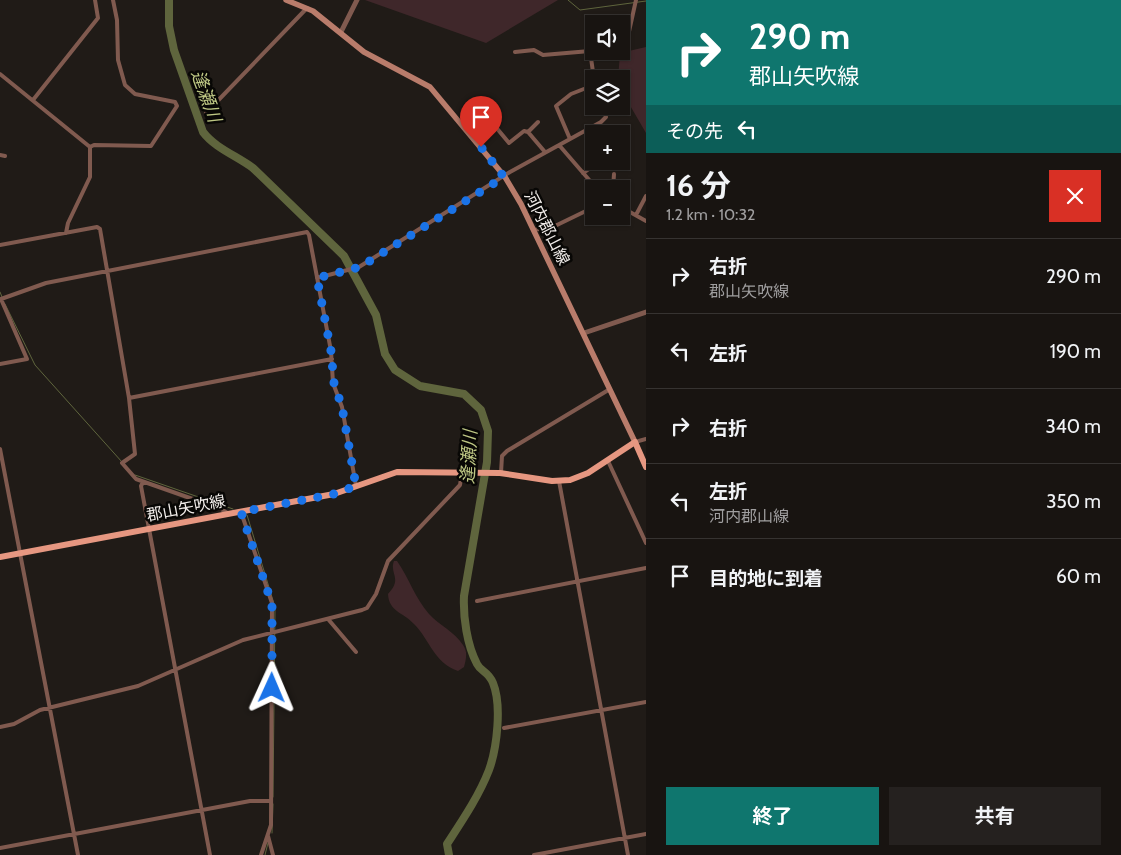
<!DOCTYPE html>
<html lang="ja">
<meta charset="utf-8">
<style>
:root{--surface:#181411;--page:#25211f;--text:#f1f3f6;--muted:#9f9e9f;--line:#363331;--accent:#0f766e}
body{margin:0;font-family:Cabin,"Noto Sans JP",sans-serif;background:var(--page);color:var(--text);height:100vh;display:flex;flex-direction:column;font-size:19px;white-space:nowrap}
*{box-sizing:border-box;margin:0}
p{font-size:16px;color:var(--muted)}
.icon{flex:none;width:28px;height:28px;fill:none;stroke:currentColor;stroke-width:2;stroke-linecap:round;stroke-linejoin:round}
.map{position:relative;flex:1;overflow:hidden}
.details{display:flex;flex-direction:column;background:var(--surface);width:475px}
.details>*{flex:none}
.banner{background:#0f766e;color:#fff;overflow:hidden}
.buttons{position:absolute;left:585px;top:15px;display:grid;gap:10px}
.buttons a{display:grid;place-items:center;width:45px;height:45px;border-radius:0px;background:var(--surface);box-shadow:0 1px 4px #0004,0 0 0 1px var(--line);font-size:25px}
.pin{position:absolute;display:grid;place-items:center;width:42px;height:42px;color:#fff;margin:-51px -21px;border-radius:50% 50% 50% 0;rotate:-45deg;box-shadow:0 0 5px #0007}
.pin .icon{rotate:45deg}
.me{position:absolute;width:55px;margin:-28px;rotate:1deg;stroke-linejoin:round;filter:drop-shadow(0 0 4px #0008)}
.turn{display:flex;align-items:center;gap:18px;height:105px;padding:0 20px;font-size:22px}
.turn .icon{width:65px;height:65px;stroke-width:2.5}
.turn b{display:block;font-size:35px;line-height:42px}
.then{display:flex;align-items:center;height:48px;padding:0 20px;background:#0003;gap:10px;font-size:19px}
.round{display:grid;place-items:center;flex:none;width:52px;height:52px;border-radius:0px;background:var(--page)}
.headline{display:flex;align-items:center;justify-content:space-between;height:85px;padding:0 20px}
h1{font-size:30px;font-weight:700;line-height:38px}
.action{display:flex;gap:10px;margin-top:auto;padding:10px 20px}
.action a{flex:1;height:58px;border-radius:0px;background:var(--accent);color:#fff;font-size:20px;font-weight:700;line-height:58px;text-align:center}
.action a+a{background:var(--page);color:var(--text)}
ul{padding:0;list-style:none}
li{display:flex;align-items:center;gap:15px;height:75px;padding:0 20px;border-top:1px solid var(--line)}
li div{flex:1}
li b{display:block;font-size:19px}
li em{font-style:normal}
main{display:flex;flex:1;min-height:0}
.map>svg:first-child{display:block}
.green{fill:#3f272a}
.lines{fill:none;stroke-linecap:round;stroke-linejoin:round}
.stream{stroke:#5f653d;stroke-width:1}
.river{stroke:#5f653d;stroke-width:8}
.minor{stroke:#805a4f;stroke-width:4}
.tertiary{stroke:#805a4f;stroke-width:5}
.secondary{stroke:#b97c6b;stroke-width:5.5}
.primary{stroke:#e69781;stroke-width:6}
.route{stroke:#1a73e8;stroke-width:9;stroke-dasharray:0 16.2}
.labels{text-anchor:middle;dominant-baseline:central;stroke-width:5;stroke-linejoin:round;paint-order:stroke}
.street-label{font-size:16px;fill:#f0ece9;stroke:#080705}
.water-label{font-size:18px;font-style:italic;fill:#bec784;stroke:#080705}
</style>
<main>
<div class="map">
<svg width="646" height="855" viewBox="0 0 646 855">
<rect width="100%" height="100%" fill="#201b17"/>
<!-- green -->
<path class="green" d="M365,0H558L486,43Z
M646,47V133L621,90V79H618L620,53Z
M394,561H397C409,578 415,598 429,614C439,625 455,632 463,645C468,652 466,659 464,667L458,671C434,663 430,640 414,624C403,612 389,612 388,594C403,578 389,574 394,561Z"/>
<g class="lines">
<!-- stream -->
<path class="stream" d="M568,0L580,10L646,1
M0,292L2,297
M5,304L35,365L122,462
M135,475L233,509
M244,514L247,515L275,607L273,797
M272,833L273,804
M265,855L268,843"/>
<!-- river -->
<path class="river" d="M169,0V26L174,50L203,132C215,148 237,156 253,168L344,256L376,315L385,354L395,370L420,386L464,394L481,410L488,431L487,462L464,596C463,617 467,645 477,664C481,672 488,671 493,683C502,705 497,748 489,770C479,796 462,821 447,844L449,855"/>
<!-- minor -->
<path class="minor" d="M621,47L626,45L636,0
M594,50L590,51L594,79
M515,52L534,50L543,55L590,51
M0,74L90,147V177L68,223L66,233
M33,100L98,18L95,0
M475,102L509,143L524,131L528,132
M206,113L307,8
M538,122L528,132L545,152
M570,139L556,106L571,94L594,85
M559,145L597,189
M90,147L94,145L151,146L177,106L175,102L135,94L125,85L118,60L117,20L113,0
M0,155L5,156
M583,173L600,161
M613,189L614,174
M621,207L646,221
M636,215L646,196
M534,230L557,225L594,207
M0,245L97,227L100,229L129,398L135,454L122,463L136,479L221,509L229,514
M317,278L359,267L510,172L601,122L606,117L602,106
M1,299L46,283L307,232L309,235L331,351L333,383L342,407L356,486
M0,364L27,359L1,299
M129,398L332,359
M635,442L646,439
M0,449L78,855
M608,461L646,543
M501,473L502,456L507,451L610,389
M559,481L628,855
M143,482L141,486L210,855
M241,512L272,603L271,825L261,855
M477,601L646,568
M328,619L356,652
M0,727L14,724L40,710L138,686L243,640L362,610L367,608L376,594L388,561L460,485L462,472
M504,728L646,702
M268,836L273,855
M0,848L250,801H271
M534,855L646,834"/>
<!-- tertiary -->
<path class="tertiary" d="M341,32L357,0
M584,333L646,312"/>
<!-- secondary -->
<path class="secondary" d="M286,0L313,11L364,52L430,87L505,177L521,204L635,442"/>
<!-- primary -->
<path class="primary" d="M0,557L334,494L397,472L500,473L552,481L570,480L588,473L635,442L646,467"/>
</g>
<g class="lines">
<!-- route -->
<path class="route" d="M272,688V604L241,512L334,494L356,486L342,407L334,383L331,351L317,278L360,267L504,177L481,147"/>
</g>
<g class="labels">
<!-- street labels -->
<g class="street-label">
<text transform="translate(547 228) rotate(63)">河内郡山線</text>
<text transform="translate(186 508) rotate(-11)">郡山矢吹線</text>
</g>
<!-- water labels -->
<g class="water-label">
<text transform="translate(206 96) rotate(70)">逢瀬川</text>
<text transform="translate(469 457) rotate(-87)">逢瀬川</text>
</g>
</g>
</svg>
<div class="buttons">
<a><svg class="icon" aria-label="sound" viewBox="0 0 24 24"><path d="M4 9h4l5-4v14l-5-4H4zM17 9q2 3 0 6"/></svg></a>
<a><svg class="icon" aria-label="layers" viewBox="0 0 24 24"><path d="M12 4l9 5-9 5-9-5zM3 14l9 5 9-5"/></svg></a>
<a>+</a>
<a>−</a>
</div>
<div class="pin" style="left:481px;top:147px;background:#d93025"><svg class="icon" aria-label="arrive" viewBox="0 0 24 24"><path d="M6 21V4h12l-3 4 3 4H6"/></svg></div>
<svg class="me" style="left:272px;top:688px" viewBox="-20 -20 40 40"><path d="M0-17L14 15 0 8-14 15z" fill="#1a73e8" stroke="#fff" stroke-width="4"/></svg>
</div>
<section class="details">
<div class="banner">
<div class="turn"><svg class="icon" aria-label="right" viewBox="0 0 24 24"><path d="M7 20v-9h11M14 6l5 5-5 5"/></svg><div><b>290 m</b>郡山矢吹線</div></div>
<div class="then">その先<svg class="icon" aria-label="left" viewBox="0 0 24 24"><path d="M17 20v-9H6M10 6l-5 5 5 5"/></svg></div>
</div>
<div class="headline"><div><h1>16 分</h1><p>1.2 km · 10:32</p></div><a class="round" style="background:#d93025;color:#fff"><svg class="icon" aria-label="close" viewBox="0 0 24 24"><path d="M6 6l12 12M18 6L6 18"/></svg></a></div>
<ul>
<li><svg class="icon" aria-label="right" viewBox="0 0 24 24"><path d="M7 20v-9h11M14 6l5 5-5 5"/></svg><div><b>右折</b><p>郡山矢吹線</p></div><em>290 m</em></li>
<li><svg class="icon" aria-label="left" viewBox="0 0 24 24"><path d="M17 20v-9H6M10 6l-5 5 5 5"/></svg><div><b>左折</b></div><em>190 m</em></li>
<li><svg class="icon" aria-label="right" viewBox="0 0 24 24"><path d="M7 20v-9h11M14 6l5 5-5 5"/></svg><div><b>右折</b></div><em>340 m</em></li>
<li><svg class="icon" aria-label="left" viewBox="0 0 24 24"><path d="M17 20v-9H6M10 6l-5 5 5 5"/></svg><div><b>左折</b><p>河内郡山線</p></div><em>350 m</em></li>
<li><svg class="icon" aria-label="arrive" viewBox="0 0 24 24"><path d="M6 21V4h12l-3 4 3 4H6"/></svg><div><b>目的地に到着</b></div><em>60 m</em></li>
</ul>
<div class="action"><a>終了</a><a>共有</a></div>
</section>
</main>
